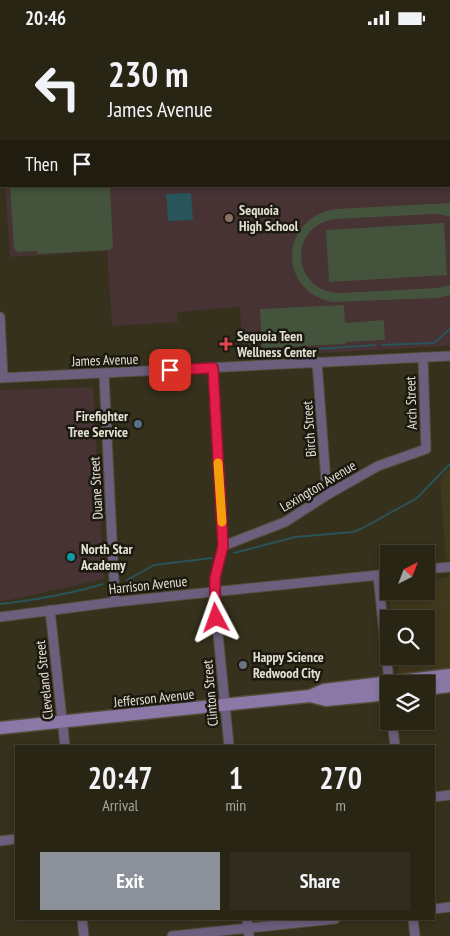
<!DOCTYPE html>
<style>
:root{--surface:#282515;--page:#302d1e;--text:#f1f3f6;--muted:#a5a5a0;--line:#444234;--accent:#8c9099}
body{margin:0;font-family:"PT Sans Narrow",sans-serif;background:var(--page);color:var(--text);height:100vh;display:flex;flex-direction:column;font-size:19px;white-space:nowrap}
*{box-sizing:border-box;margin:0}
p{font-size:16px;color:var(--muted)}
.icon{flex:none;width:28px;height:28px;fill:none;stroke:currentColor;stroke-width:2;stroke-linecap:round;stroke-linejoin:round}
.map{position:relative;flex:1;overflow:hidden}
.drawer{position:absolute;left:15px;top:710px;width:420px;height:175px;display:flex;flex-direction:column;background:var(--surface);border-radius:0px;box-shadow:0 2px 8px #0003,0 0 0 1px var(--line)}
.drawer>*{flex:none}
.top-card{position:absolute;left:0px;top:0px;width:450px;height:152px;box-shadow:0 2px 8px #0003,0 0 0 1px var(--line);background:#282515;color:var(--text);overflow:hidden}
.needle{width:32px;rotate:42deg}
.controls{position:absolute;left:380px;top:510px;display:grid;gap:10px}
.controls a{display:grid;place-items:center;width:55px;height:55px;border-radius:0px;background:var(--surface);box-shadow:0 2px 8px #0003,0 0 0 1px var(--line);font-size:25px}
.pin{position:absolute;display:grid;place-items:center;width:42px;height:42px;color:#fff;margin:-21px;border-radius:10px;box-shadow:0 2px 8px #0006}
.me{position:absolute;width:55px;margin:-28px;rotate:356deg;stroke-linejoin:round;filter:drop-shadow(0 0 4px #0008)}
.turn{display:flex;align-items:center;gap:18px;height:105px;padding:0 25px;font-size:22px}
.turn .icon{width:65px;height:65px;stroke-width:2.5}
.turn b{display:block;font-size:35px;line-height:42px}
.then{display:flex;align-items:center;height:48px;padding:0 25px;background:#0003;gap:10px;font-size:19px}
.eta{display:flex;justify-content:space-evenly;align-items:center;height:85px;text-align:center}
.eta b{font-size:30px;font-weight:600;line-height:35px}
.cta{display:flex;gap:10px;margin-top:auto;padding:10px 25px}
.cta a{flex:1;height:58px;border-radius:0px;background:var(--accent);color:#fff;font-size:20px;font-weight:600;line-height:58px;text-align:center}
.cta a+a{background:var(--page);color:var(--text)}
.status{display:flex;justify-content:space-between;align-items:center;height:35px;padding:0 25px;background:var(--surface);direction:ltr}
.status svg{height:14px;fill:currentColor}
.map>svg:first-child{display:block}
.built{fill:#40391d}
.education{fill:#473234}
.green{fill:#44533b}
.water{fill:#29545a}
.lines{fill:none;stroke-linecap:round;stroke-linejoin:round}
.stream{stroke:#29545a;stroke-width:2}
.minor-casing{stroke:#524d39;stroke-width:11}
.secondary-casing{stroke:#524d39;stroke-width:15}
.minor{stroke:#6b5f7d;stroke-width:9}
.secondary{stroke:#8b78a7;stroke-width:12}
.route-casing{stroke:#92132f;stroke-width:12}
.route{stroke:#e11d48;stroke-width:9}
.slow{stroke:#f59e0b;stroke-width:9}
.education-dot{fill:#8d6e63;stroke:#1b1910;stroke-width:2}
.health-dot{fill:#e0444e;stroke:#1b1910;stroke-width:2}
.service-dot{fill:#5c6f8a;stroke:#1b1910;stroke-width:2}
.culture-dot{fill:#0f9aa8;stroke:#1b1910;stroke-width:2}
.worship-dot{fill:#6b7280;stroke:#1b1910;stroke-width:2}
.labels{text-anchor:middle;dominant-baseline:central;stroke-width:5;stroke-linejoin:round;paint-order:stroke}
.poi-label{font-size:14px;font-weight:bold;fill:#e3e0d3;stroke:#1b1910;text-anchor:start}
.street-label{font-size:14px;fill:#e3e0d3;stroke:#1b1910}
</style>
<div class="status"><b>20:46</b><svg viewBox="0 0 49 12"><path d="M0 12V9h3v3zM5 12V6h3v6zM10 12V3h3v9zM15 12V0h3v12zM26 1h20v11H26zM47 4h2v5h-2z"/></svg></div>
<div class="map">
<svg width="450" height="901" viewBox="0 0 450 901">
<rect width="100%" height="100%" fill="#36311c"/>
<!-- built -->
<path class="built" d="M450,433V524L446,525L440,444Z
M450,542V633L399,640L397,621H426V584H392L389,556H426V545Z"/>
<!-- education -->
<path class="education" d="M0,0H430L432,1H1V81L0,60Z
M449,15L450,16V311L243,322L240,272L177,277L178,287L112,291L107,216L10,222L5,151H449Z
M93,352L104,544L10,565L0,566V355Z"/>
<!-- green -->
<path class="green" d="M10,151H110L113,210L111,215L38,219L37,216L18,217L14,213Z
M450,168V182L439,179H433L336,184C287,190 291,257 340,258L437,253L450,250V260L437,263L333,267C277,257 279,182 336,174Z
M444,188L447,240L329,247L326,195Z
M344,270L345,288L384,285L385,305L346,307L345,309L262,313L260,274Z"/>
<!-- water -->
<path class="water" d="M191,158L193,185L168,186L166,159Z"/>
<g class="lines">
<!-- stream -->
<path class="stream" d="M382,310L434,308L450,294
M275,317L375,310
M234,518L295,502L353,497L361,494L417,463L450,429
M127,545L154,530L212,523
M0,569C35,565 70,559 103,549"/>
<defs>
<path id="minor" d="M278,1V0
M0,282L3,343
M317,327L327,460
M213,333L223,511L215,543V568L229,711
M104,339L115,567
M0,343L450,321
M223,511L285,487L327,460L378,431L426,414L423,322
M426,534L450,532
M378,541L389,646
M50,575L65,711
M0,582L115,567L389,539
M392,686L395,711
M434,762L450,760
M0,806L16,804
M434,874L450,872
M82,884L84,901
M247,884L249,901
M413,884L415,901
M172,901L335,884"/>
<path id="secondary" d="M426,654L450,651
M310,661L324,655L450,640
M0,693L310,661L326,665L389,659"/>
</defs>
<!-- minor casing -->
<use href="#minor" class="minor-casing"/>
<!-- secondary casing -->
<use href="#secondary" class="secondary-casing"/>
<!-- minor -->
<use href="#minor" class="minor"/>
<!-- secondary -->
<use href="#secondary" class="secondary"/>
</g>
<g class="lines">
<defs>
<path id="route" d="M170,335L213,333L223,511L215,543V568L216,583"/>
</defs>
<!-- route casing -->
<use href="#route" class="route-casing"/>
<!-- route -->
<use href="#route" class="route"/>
<!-- slow -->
<path class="slow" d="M218,428L222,487"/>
</g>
<!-- markers -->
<circle class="education-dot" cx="229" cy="183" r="5"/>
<path class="health-dot" d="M223.5 301.5h5v5h5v5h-5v5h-5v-5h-5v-5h5z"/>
<circle class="service-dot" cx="138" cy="389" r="5"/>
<circle class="culture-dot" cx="71" cy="522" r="5"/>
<circle class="worship-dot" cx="243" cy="630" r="5"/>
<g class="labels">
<!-- poi labels -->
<g class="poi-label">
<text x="239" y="175">Sequoia<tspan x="239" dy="16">High School</tspan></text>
<text x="237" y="301">Sequoia Teen<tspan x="237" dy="16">Wellness Center</tspan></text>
<text x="128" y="381" text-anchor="end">Firefighter<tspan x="128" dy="16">Tree Service</tspan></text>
<text x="81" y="514">North Star<tspan x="81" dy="16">Academy</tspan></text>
<text x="253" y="622">Happy Science<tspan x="253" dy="16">Redwood City</tspan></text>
</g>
<!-- street labels -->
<g class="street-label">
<text transform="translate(105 325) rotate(-2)">James Avenue</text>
<text transform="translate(411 368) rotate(-92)">Arch Street</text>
<text transform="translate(309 394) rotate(-94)">Birch Street</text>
<text transform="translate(318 451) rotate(-31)">Lexington Avenue</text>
<text transform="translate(96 453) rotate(-93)">Duane Street</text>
<text transform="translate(148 550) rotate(-6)">Harrison Avenue</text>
<text transform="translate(44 645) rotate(-96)">Cleveland Street</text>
<text transform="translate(210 658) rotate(-95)">Clinton Street</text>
<text transform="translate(154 663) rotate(-6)">Jefferson Avenue</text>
</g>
</g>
</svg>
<div class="controls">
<a><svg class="needle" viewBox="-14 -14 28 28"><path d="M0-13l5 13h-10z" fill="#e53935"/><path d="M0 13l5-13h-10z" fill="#a5a5a0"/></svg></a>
<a><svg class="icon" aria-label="search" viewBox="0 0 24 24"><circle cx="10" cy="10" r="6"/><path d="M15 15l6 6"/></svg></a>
<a><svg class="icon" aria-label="layers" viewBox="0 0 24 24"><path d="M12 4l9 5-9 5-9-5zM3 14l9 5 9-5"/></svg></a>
</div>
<div class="pin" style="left:170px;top:335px;background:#d93025"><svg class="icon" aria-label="arrive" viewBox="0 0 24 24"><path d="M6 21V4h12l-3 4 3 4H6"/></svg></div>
<svg class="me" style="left:216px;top:583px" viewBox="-20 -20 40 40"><path d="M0-17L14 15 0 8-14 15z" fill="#e11d48" stroke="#fff" stroke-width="4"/></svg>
<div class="top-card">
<div class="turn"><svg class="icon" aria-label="left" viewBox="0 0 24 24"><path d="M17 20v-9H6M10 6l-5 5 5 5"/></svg><div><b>230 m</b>James Avenue</div></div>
<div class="then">Then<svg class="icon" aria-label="arrive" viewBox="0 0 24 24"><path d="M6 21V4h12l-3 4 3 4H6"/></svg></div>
</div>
<section class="drawer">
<div class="eta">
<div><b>20:47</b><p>Arrival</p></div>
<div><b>1</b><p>min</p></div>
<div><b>270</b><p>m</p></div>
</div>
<div class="cta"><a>Exit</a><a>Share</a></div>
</section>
</div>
